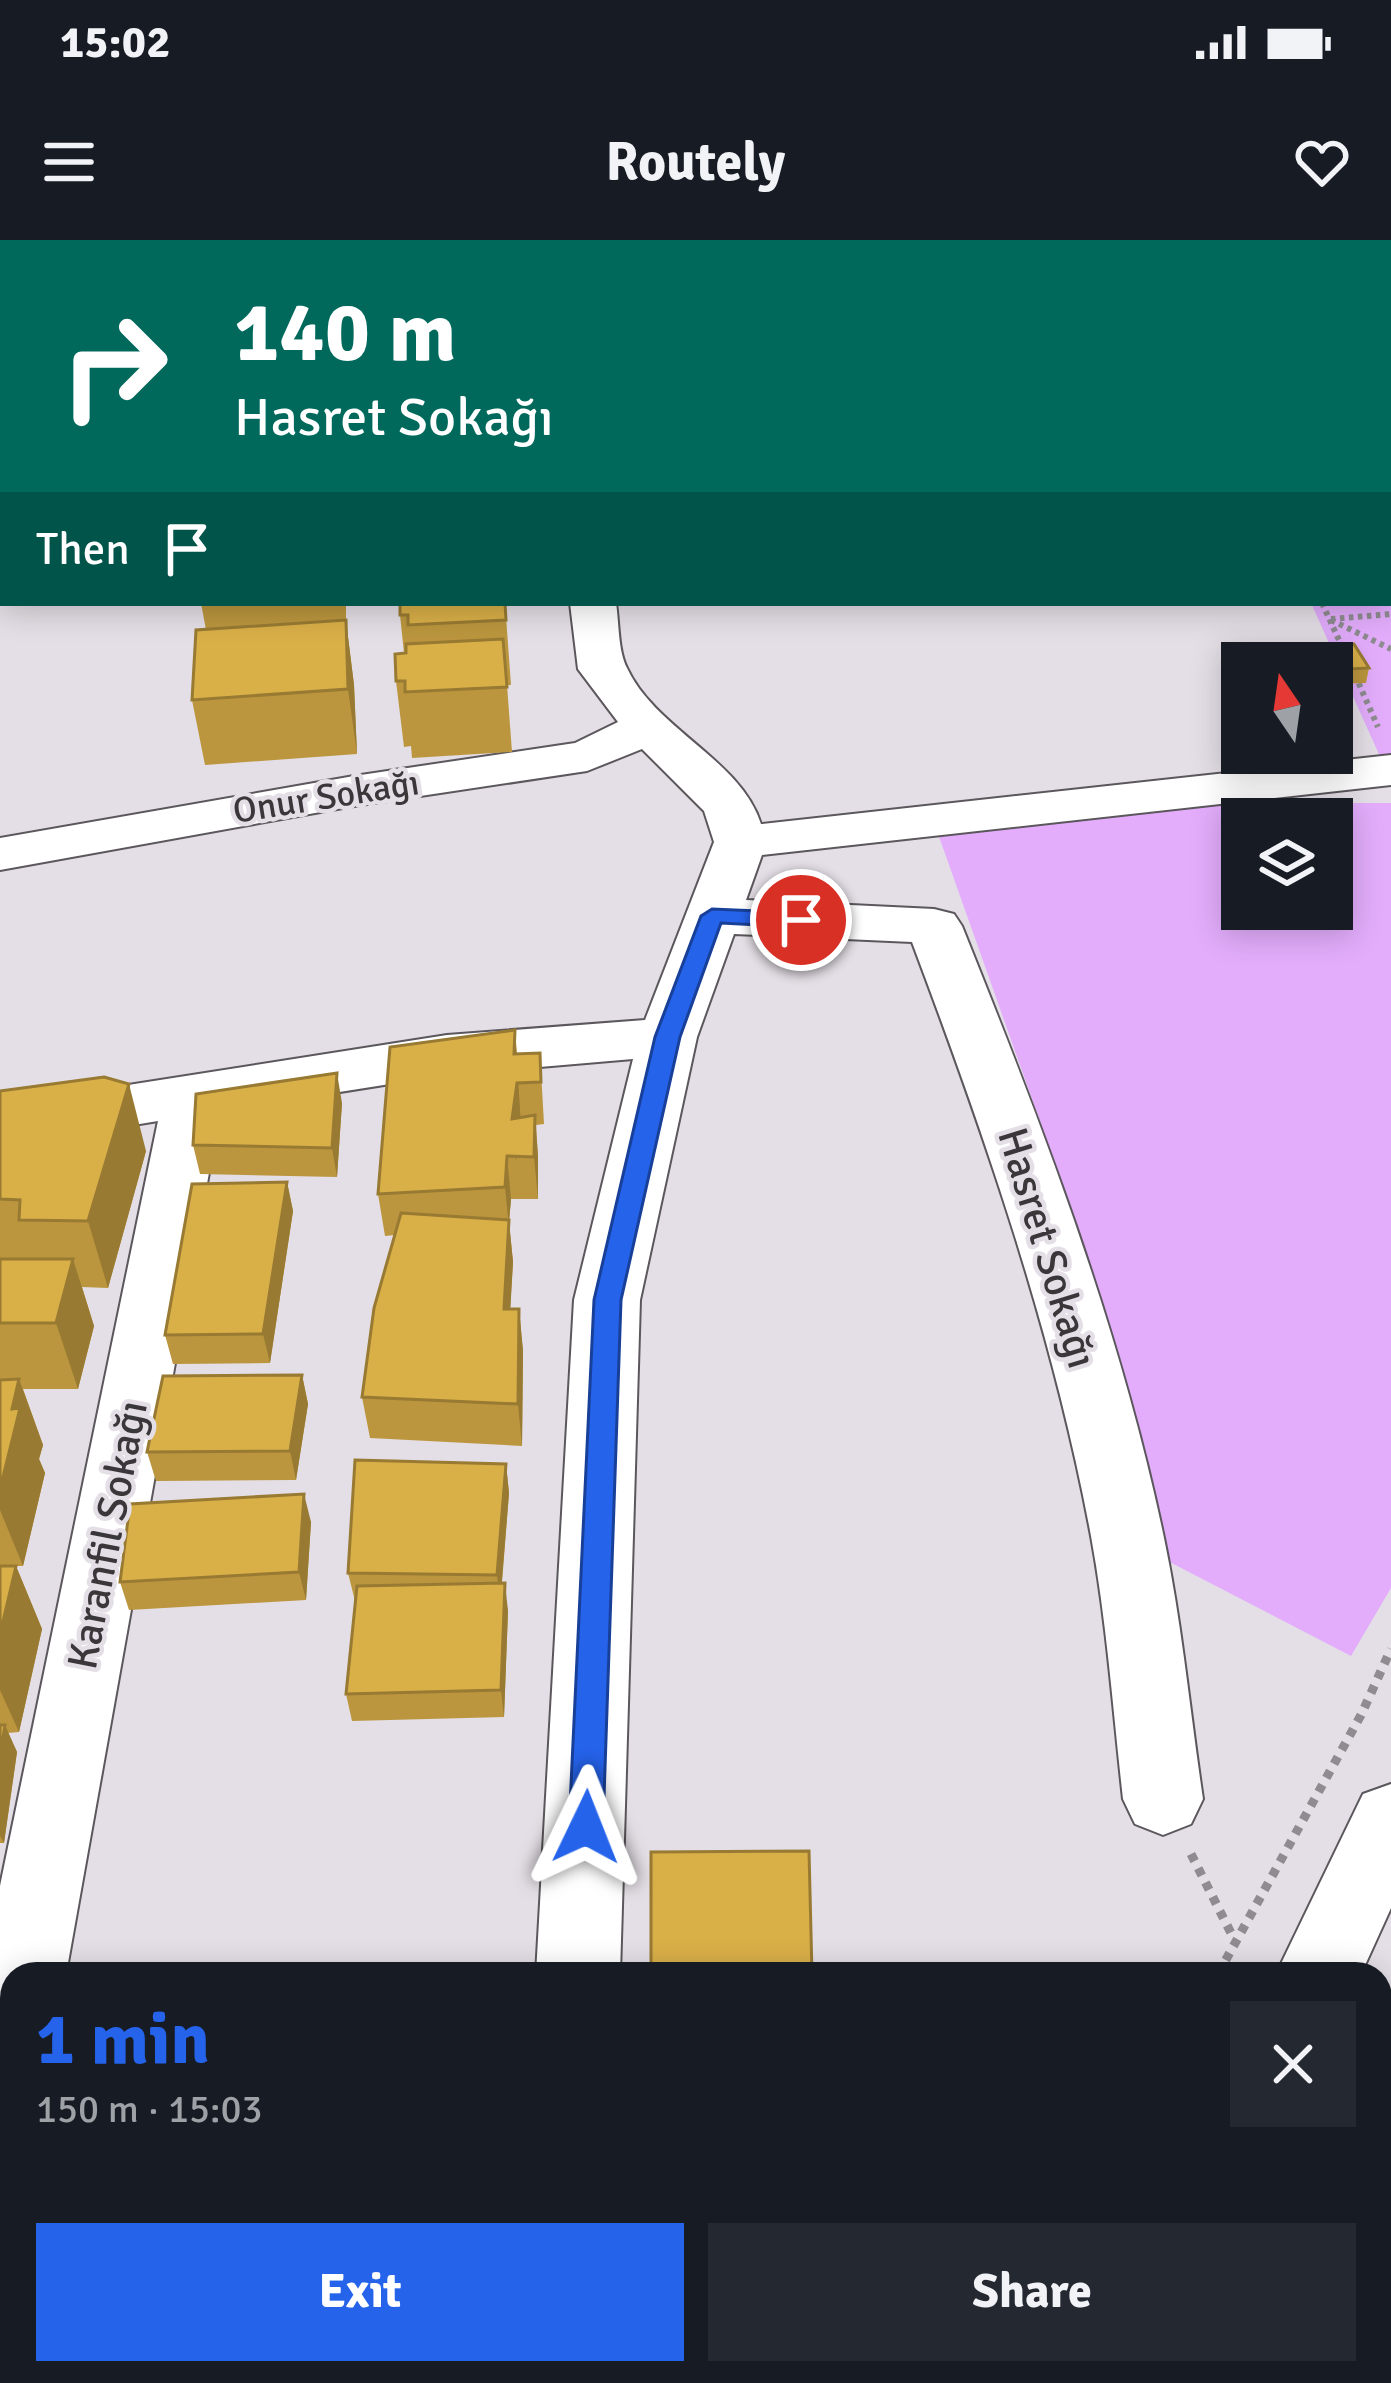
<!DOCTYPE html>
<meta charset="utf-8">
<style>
:root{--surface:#171b24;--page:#242831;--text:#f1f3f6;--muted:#9ea1a6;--accent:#2563eb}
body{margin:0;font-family:Signika,sans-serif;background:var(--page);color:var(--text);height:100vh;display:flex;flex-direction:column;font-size:45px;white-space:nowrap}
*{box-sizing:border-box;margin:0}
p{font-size:39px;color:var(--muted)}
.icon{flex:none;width:66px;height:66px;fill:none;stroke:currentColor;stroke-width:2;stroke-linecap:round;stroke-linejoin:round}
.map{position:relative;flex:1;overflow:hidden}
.drawer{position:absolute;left:0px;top:1722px;width:1392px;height:423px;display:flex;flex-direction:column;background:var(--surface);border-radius:36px 36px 0 0;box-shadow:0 6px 30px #0003}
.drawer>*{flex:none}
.guide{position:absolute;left:0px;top:0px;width:1392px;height:366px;box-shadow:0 6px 30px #0003;background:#00695c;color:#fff;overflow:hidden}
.needle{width:78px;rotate:347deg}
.fabs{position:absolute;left:1221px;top:402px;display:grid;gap:24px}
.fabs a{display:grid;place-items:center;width:132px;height:132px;border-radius:0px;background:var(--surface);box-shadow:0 6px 30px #0003;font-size:60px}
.pin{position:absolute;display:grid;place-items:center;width:102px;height:102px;color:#fff;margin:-51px;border:6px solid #fff;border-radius:50%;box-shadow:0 3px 12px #0007}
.me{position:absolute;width:132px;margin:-66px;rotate:2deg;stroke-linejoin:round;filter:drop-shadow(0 0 9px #0008)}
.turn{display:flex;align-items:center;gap:42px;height:252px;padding:0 36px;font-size:54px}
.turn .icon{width:156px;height:156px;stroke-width:2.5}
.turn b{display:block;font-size:84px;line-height:102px}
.then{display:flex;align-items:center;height:114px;padding:0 36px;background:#0003;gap:24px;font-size:45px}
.round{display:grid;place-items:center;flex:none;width:126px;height:126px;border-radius:0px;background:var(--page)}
.headline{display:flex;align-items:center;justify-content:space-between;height:204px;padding:0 36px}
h1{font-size:72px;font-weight:700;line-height:90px;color:var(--accent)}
.action{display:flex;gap:24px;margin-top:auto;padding:24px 36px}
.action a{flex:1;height:138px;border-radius:0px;background:var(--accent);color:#fff;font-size:48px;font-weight:700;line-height:138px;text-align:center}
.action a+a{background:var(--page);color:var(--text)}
.status{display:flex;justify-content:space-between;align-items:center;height:84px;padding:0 60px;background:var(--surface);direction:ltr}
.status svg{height:33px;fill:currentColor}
header{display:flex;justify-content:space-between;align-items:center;height:156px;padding:0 36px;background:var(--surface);font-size:54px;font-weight:700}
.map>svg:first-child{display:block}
.green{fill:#e3adfc;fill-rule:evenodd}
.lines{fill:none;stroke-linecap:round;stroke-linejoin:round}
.lane-casing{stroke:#5b575c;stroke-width:5}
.street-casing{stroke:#5b575c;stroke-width:4}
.secondary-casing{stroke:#5b575c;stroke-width:4}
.primary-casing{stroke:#5b575c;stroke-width:4}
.path-far2{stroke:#8f8c91;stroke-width:4.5;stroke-dasharray:3 3;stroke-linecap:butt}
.path-far1{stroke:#8f8c91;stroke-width:6;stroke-dasharray:4.5 4.5;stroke-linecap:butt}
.path{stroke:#8f8c91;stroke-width:9;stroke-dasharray:8 8;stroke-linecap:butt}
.lane{fill:#fff;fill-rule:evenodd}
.street{fill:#fff;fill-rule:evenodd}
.secondary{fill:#fff;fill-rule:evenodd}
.primary{fill:#fff;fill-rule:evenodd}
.wall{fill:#bb963e}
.shaded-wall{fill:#987a32}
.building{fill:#d9af48;stroke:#987a32;stroke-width:3}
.route{fill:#2563eb;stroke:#184099;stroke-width:3}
.labels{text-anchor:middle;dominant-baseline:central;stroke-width:9;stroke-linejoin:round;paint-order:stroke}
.far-street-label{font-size:36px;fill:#39373a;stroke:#e4dfe6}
.street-label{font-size:42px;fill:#39373a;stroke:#e4dfe6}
</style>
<div class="status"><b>15:02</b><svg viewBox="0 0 49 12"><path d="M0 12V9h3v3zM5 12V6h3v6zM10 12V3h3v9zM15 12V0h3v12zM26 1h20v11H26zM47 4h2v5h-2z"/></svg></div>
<header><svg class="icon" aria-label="menu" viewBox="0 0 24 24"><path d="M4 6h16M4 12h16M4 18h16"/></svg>Routely<svg class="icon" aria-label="heart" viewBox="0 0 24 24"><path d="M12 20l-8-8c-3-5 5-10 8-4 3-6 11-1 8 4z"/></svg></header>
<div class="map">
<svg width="1391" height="2143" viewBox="0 0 1391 2143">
<rect width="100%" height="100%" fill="#e4dfe6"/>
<!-- green -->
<path class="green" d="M1389,267L1391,269V541L1311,363H1389Z
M1234,563H1391V1348L1351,1416L1156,1315L1071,969L937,591ZM1242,579H1332V669H1242Z"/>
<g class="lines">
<defs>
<path id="lane" d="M363,0L364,3H346L347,0Z"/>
<path id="street" d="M0,0H21L3,3L0,53Z
M0,198L3,199V231L0,230Z
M0,280H3L0,307Z
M570,363H616C619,382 618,411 627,428C656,490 740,519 761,584L1391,515V545L762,615L746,660L934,669L954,674L962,686C1042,885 1120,1087 1164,1298C1182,1384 1190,1472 1203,1559L1191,1584L1163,1595L1135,1584L1123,1559C1113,1471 1107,1383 1091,1296C1053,1092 985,896 912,702L734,694L697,797L640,1060L620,1734H536L574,1060L633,819L447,835L220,871L66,1734H12V1897L0,1901V1646L158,881L0,907V865L447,795L645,780L714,602L704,571L642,509L587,531L354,566L0,630V598L354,536L575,503L618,482L578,429Z
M508,2133H604L603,2143H507Z"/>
<path id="secondary" d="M434,0H473L475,3H436Z
M633,0H672L674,3H635Z"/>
<path id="primary" d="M1167,0H1203L1205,3H1169Z
M1232,0H1268L1270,3H1234Z
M1389,167H1391V193H1389Z
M1389,239L1391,240V267L1389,266Z
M1391,1544V1668L1361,1734H1276L1363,1554Z
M1391,1833V1942L1380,1947V1838Z
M1085,2133H1182L1178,2143H1081Z
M1229,2133H1325L1321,2143H1225Z"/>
</defs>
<!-- lane casing -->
<use href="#lane" class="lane-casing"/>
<!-- street casing -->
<use href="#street" class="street-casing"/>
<!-- secondary casing -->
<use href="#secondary" class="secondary-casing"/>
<!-- primary casing -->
<use href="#primary" class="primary-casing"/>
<!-- path-far2 -->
<path class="path-far2" d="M714,3L718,0"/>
<!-- path-far1 -->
<path class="path-far1" d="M1322,363L1344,411
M1331,379L1391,374
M1331,380L1391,409
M1355,435L1378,487"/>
<!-- path -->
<path class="path" d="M1191,1614L1234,1699
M1218,1734L1361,1475L1391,1409
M1003,2143L1008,2133"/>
<!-- lane -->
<use href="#lane" class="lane"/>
<!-- street -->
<use href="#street" class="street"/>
<!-- secondary -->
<use href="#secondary" class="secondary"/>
<!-- primary -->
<use href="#primary" class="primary"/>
</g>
<!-- wall -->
<path class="wall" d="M1031,0H1130V3H1030Z
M201,363H346V382L354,445L357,514L205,525L192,460L206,390Z
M505,363L511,445H507L512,512L412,518L411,506L404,507L396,441L404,413L400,375Z
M1313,407L1369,428L1366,443L1332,444V423H1311L1310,421Z
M515,790L517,814L540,813L544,884L536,885L538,917V959H511L509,982L513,1022L510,1069H519L523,1111L522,1206L370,1198L362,1157L395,995L385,996L378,954Z
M0,851L146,911L108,1048L82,1047L94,1086L78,1149H23L43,1205L39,1219L45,1233L23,1326H16L42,1389L19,1492L8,1493L17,1512L4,1603H0Z
M342,863L337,937L200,934L193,905Z
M287,942L293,971L270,1123L173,1124L165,1095Z
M302,1135L308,1164L296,1240L156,1241L147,1212Z
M506,1224L509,1253L502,1343L508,1371L504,1477L352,1481L346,1454L355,1361L348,1333Z
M311,1282L306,1360L129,1370L120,1342Z
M12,2002V2133H197L196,2137L93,2143H0V2037Z
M273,2133H458V2142L274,2143Z
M621,2133H736L732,2143H621Z"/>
<!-- shaded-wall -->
<path class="shaded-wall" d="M346,380L354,445L357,514L348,449Z
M515,790L521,885L516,921L512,879Z
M337,833L342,863L337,937L332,908Z
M129,844L146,911L108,1048L88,981Z
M535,875L538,917V959L534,917Z
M507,916L511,959L509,982L513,1022L508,1111L504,1069L509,988L505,947Z
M287,942L293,971L270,1123L263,1094Z
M73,1019L94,1086L78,1149L56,1083Z
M519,1069L523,1111L522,1206L518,1164Z
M302,1135L308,1164L296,1240L290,1211Z
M19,1139L43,1205L39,1219L45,1233L23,1326L0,1270V1249L12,1169Z
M506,1224L509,1253L500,1363L497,1335Z
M304,1254L311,1282L306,1360L299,1332Z
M16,1326L42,1389L19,1492L0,1450V1394Z
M505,1343L508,1371L504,1477L501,1450Z
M5,1485L17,1512L4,1603L0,1596V1515Z
M729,2133H736L732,2143H725Z"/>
<!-- building -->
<path class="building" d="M400,363H505L506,380L408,385V375H400Z
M346,380L348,449L192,460L196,390Z
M503,399L507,447L405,452V441H396L395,414L406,413V404Z
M1354,404L1369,428L1332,430V423H1322L1313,407Z
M515,790L514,814L540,813L541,842L517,843L512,879L535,875L534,917L507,916L505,947L378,954L390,807Z
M337,833L332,908L193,905L196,854Z
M104,837L129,844L88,981L19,980L20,960L0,959V851Z
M287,942L263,1094L165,1095L192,944Z
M401,973L509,980L504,1069H519L518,1164L362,1157L374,1068Z
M0,1019H73L56,1083H0Z
M302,1135L290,1211L147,1212L163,1136Z
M19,1139L12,1169L20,1168L0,1249V1140Z
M355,1220L506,1224L497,1335L348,1333Z
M304,1254L299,1332L120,1342L130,1264Z
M0,1326H16L0,1394Z
M505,1343L501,1450L346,1454L357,1346Z
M0,1485H5L0,1515Z
M809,1611L812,1734H651V1612Z
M6,2002H12V2128H0V2037Z
M273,2133H351L272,2140Z
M638,2133H729L725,2143H671Z"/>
<!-- route -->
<path class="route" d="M712,669L801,673L812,680L801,687L721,683L680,797L621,1060L603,1587L598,1597L586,1602L574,1597L569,1587L594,1060L655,797L701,676Z"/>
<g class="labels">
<!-- far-street labels -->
<g class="far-street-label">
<text transform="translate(326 557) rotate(-9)">Onur Sokağı</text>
</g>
<!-- street labels -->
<g class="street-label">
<text transform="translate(1047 1008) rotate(73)">Hasret Sokağı</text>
<text transform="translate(108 1295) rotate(-79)">Karanfil Sokağı</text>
</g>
</g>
</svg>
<div class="fabs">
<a><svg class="needle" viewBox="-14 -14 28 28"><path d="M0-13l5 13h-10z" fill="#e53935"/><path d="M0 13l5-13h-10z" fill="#9ea1a6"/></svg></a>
<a><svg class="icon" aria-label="layers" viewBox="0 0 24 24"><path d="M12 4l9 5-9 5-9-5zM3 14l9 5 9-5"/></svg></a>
</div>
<div class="pin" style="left:801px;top:680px;background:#d93025"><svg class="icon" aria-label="arrive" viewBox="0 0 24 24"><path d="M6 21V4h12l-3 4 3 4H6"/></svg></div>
<svg class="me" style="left:586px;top:1587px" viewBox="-20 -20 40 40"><path d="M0-17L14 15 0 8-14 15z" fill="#2563eb" stroke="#fff" stroke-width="4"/></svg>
<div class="guide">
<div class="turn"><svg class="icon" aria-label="right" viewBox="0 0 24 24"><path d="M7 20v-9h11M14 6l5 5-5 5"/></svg><div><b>140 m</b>Hasret Sokağı</div></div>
<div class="then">Then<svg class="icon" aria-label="arrive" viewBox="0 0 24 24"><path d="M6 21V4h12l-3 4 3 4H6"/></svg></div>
</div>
<section class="drawer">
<div class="headline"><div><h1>1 min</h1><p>150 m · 15:03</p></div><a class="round"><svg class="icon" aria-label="close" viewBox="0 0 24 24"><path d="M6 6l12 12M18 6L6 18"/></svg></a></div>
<div class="action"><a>Exit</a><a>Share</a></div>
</section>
</div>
